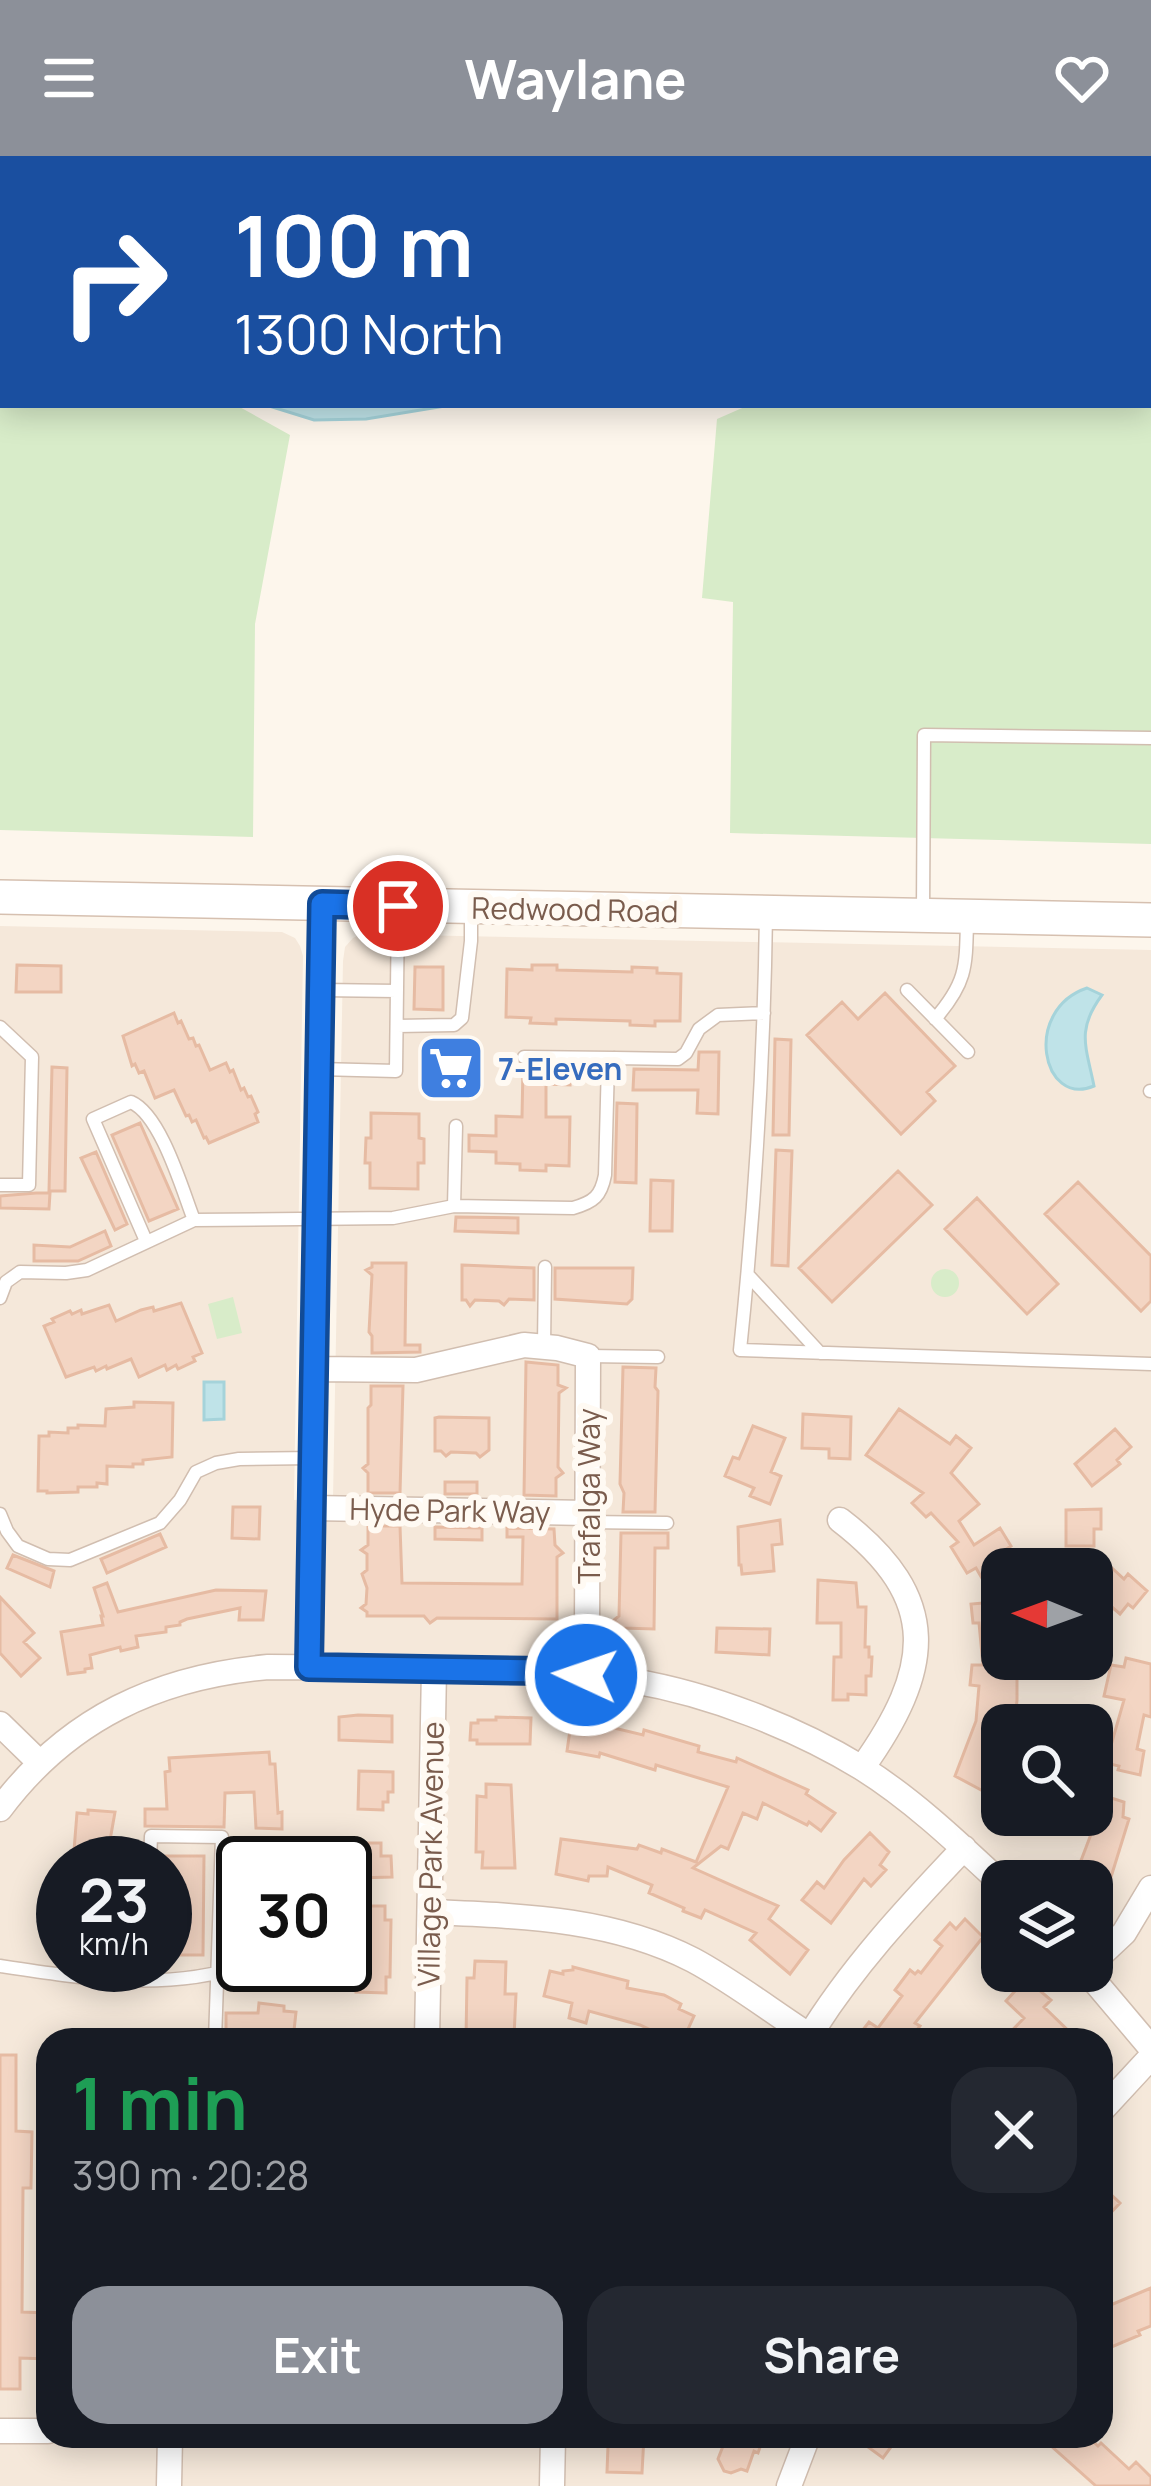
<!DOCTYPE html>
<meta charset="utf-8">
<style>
:root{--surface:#171b24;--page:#242831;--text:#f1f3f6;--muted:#9ea1a6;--accent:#8c9099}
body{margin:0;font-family:Manrope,sans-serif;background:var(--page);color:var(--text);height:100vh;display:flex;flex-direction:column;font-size:45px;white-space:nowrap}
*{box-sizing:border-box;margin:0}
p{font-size:39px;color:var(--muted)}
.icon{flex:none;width:66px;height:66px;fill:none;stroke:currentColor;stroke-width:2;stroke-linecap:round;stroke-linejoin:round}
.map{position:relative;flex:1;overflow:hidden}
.sheet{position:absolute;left:36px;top:1872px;width:1077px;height:420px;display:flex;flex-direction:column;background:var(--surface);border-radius:36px;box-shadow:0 6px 30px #0003}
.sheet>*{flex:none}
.guide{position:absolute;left:0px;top:0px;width:1152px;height:252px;box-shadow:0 6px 30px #0003;background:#1a4fa0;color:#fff;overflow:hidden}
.needle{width:78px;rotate:271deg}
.buttons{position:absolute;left:981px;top:1392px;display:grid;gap:24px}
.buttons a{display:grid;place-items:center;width:132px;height:132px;border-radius:24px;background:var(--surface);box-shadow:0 6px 30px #0003;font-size:60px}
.speed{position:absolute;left:36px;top:1680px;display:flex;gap:24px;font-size:60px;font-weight:700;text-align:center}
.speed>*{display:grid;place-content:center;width:156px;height:156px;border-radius:50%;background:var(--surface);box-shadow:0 6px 30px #0003;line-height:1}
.speed small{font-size:30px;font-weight:400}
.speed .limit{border:6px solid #111;border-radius:18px;background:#fff;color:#111}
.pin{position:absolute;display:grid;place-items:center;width:102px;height:102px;color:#fff;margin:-51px;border:6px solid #fff;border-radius:50%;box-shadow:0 3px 12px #0007}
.me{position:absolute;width:132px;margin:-66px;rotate:273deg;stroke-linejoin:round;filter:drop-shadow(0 0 9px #0008)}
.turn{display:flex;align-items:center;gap:42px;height:252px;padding:0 36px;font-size:54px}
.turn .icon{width:156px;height:156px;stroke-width:2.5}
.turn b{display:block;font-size:84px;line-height:102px}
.round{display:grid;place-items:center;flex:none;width:126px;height:126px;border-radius:36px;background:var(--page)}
.headline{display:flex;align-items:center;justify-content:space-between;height:204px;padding:0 36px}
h1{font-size:72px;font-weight:700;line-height:90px;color:#1e9e55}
.primary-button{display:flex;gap:24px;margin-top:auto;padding:24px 36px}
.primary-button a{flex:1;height:138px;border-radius:36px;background:var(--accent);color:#fff;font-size:48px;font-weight:700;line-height:138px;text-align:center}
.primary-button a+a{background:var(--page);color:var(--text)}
header{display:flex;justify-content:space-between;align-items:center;height:156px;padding:0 36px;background:var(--accent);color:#fff;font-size:54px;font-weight:700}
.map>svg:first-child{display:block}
.residential{fill:#f5e8da;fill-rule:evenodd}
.green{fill:#d8ecc9}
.water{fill:#bfe3e8;stroke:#a5d3da;stroke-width:3}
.building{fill:#f3d5c3;stroke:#e6bba3;stroke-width:3}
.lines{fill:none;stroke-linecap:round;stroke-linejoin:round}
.lane-casing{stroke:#d1beb0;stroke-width:15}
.street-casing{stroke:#d1beb0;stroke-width:27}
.secondary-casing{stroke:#d6c0b0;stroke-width:36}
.lane{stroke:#fff;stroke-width:12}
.street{stroke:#fff;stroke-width:24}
.secondary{stroke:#fff;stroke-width:33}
.route-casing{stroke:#114b97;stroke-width:30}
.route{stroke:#1a73e8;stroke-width:21}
.labels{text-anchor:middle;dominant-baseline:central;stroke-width:12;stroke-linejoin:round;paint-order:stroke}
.street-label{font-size:30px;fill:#7a5c4d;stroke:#fffaf3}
.shop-label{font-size:30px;font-weight:bold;fill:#366cbe;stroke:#fffaf3;text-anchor:start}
</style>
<header><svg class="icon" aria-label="menu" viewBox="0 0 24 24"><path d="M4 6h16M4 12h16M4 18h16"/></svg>Waylane<svg class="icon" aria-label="heart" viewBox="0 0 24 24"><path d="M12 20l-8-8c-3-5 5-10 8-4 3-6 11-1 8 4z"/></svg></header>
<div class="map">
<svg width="1151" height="2330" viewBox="0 0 1151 2330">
<rect width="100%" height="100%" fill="#fdf6ec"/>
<!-- residential -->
<path class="residential" d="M42,0H266V3H46Z
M0,770L282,776L295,782L300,790L303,800L294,1344L333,1343L343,805L345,791L353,782L361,778L1151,794V2330H0ZM1002,1413H1092V1503H1002ZM1002,1569H1092V1659H1002ZM63,1707H165V1809H63ZM243,1707H345V1809H243ZM1002,1725H1092V1815H1002ZM48,1884H1101V2280H48Z"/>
<!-- green -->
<path class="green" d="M0,112L3,114V249H236L290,279L255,468L253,681L0,674Z
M1149,180H1151V688L730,677L733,446L702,442L717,263L749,249H1149Z
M931 1127a14 14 0 1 1 28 0a14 14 0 1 1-28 0Z
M233,1141L242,1177L217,1183L208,1148Z"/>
<!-- water -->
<path class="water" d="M266,249H451L366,263L314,264Z
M1087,832L1102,839C1076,874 1086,890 1094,930C1042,952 1022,854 1087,832Z
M204,1226H224V1263L204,1264Z"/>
<!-- building -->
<path class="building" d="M17,809L61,810V836H16Z
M532,809H557V814L632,816V811L657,812V817L681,818L680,865H655V870L630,869V865L556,863V868L530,867L531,862L506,861L507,813L532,814Z
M415,811H443V854L414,853Z
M885,837L955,910L927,936L935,945L901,978L807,879L842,846L858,863Z
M174,857L178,867L181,865L189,883L193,882L196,890L199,889L210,914L226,907L230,916L233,914L241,934L244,932L248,941L251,940L258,956L255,958L258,966L209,987L206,981L204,982L196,964L192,966L189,959L186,960L174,934L155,942L144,915L139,917L135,908L132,910L123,880Z
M775,883L791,884L789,979H773Z
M429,891L473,893V896L479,897L478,929L422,927L423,895H429Z
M699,896H719L718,958L697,957L698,934H633L634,913L698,914Z
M52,911L67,912L65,1035H49Z
M523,912L570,913V929L546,928V961H570L569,1010L546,1009V1015L520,1014V1008L496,1007V996L469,995V979L496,980V960L522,961Z
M617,947L637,948L636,1027L615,1026Z
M371,957L419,958V982L424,983V1007H418V1033L370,1032V1007H365L366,982H371Z
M140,967L178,1053L149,1065L112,979Z
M776,994L792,995L788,1110L772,1109Z
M96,996L127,1068L115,1074L81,1002Z
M898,1015L932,1049L832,1146L799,1112Z
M651,1024L673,1025L672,1075H650Z
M1078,1026L1151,1100V1145L1141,1155L1045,1058Z
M36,1037H50L49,1053L0,1052V1040Z
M977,1042L1058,1128L1027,1158L945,1073Z
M456,1061L518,1062V1077L455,1075Z
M105,1075L111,1090L78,1105H34V1089L70,1091Z
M372,1107H406L405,1189H420V1196L372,1197V1180L369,1176L372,1119L366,1114L372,1111Z
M462,1109L534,1112V1144L509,1143L504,1149L499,1145L475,1144L470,1150L466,1144H462Z
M555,1112H633L632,1143L627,1148L555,1143Z
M181,1147L202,1197L193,1201L195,1205L178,1213L176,1209L167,1214L165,1209L139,1221L131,1203L107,1213L106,1210L96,1215L94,1211L66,1221L44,1170L54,1166L52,1163L70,1155L72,1158L81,1154L82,1158L109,1149L116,1165L141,1154L153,1151L154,1155Z
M526,1206L558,1209V1229L566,1232L559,1237L558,1311L563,1317L556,1322V1340L524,1339Z
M623,1211L656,1212L655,1231L658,1235L655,1356H623L624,1337L620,1328Z
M371,1230H403L400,1337H368V1317L363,1312L368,1308V1252L371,1249Z
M134,1246L173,1247L172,1301L143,1304V1308H133V1311L107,1310V1328L97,1327V1331H78V1336L47,1337V1335H38L39,1280H49V1276L68,1277V1272H78V1269L105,1270L106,1253L134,1251Z
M899,1253L950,1288L956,1280L971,1292L951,1317L979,1348L959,1365L974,1389L1000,1372L1011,1390L1005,1394L1016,1413H1002V1422L987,1431L976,1412L967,1417L951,1391L958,1386L931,1357L926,1361L912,1347L923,1337L866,1299Z
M803,1258L851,1261L850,1303L829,1302V1293L802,1292Z
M439,1261L489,1262V1294L480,1301L476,1297L451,1296L446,1300L441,1295H435V1262Z
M753,1270L785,1282L771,1316L781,1320L770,1348L750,1340L754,1332L725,1320L733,1301L739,1303Z
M1115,1273L1131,1291L1117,1304L1120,1308L1092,1330L1075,1308Z
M445,1326H477V1338H445Z
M233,1351H260L259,1383L232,1382Z
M1101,1353V1373H1094V1390H1066V1354Z
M780,1364L782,1388L772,1389L774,1415L742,1418L741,1409H739L738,1371Z
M368,1370H400L402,1427L522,1428L523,1381H507V1372L554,1373L555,1389L563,1397L557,1401V1463L437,1462L430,1467L424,1460H367V1456L361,1452L366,1448L367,1432L362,1418L367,1414V1398L361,1394L368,1389Z
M435,1371L482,1372V1384L435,1383Z
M621,1377H668V1392H655L654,1473L623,1472L614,1464L619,1460Z
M160,1378L166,1391L107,1417L101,1403Z
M13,1399L54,1415L50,1431L7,1412Z
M1112,1412L1124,1423L1128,1418L1147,1435L1133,1452L1128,1448L1120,1458L1092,1434Z
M818,1424L856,1427L858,1451H866L865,1491H869V1501H872L871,1520H866V1539L848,1538V1544H833L834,1501H841V1467H817Z
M107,1427L118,1456L216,1434L266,1435L263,1464H239L240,1452L187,1463L180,1466V1469L166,1471V1476L136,1480L138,1491L121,1495L120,1491L90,1499L92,1512L85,1513V1516L68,1518L61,1476L103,1469L101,1460H103L94,1432Z
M0,1441L34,1477L24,1486L40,1502L21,1520L0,1497Z
M995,1446V1451H1002V1511L1014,1512V1518H1017V1544L1015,1566L1002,1565V1622L998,1630L988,1626L983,1635L955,1620L976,1565L979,1530L970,1529L972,1509H983L979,1467H973L971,1448Z
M717,1472L770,1473L769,1499L716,1496Z
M1126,1502L1151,1508V1561L1144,1559L1137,1593L1144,1595L1140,1619L1118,1614L1119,1610L1106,1607L1124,1544L1104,1540L1111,1509L1124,1511Z
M358,1559L392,1560V1586L339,1584V1561Z
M496,1561L531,1562L530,1588H477V1584H470L471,1567H478V1564H496Z
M589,1566L643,1579L644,1574L699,1590L698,1596L736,1606L737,1602L808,1634L806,1638L835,1657L821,1675L809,1666L807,1669L763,1647L757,1663L743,1657L728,1693L721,1690L693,1712L778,1750L769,1763L808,1794L790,1818L750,1784L756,1777L705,1754L701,1762L683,1755L684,1752L649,1737L652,1729L608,1711L607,1720H589L588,1725L556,1718L561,1683L637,1693L639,1689L661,1697L662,1693L696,1706L728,1631L656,1609L655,1614L600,1597L599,1601L567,1595L571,1567L588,1570Z
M269,1596L270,1608H275L278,1657L282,1656V1673L256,1672L254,1636L225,1637L224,1671L145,1670V1653H167L165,1616L170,1615L169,1602Z
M359,1615L393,1616V1636H388V1646H383V1654L358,1653Z
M486,1628L511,1629L515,1712H482L483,1696H476L477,1640L486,1641Z
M1102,1639L1124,1646L1123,1661L1129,1663L1111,1721L1105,1719L1100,1732L1092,1729V1725L1074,1723L1093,1673Z
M88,1654L115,1656L106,1707H73L77,1657L88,1658Z
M870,1677L889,1696L880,1709L886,1714L871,1730L864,1723L831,1767L802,1744L817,1726L824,1732L844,1704Z
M356,1687H381V1700H391L392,1721L356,1722Z
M166,1700H204L203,1799H165Z
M359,1750H385V1764H391L390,1821H386V1837L356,1836L357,1782H352V1767H358Z
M965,1763L983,1781L915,1867L920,1870L909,1884H855L869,1866L878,1872L902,1840L895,1834L910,1814L915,1818L918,1815L921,1817L942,1790L935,1784L950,1767L956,1773Z
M475,1805L506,1806L505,1838H516L514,1881L512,1884H466L467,1822H474Z
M573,1811L628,1825L627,1832L664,1839L681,1848L679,1853L694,1860L683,1884H672L640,1869L589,1855L586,1867L569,1862L572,1847L544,1840L550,1815L563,1818V1815L573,1814Z
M1026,1823L1051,1844L1044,1851L1078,1884H1003L1024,1862L1006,1845Z
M259,1847L284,1850V1855L296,1856L293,1884H226V1857H258Z
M0,1899H16V1975L32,1976L31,2032H23L22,2156L48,2157V2203L20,2202V2233H0Z
M1101,2029L1120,2047L1101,2067Z
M1151,2132V2170L1138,2175L1140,2179L1109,2192L1101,2173V2153Z
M614,2280H644L642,2317L607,2316L608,2290H614Z
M717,2280H764L758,2297L754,2295L747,2315L741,2313L731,2317L724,2315L718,2303L725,2285L716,2282Z
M876,2280H899L883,2302L868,2291Z
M1056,2280H1087L1098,2290L1101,2287L1129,2313L1136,2306L1151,2321V2330H1096L1049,2288Z"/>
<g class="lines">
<defs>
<path id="lane" d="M766,758C764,904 755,1050 740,1194L1151,1208
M923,758L924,579L1151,582
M321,834L397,835
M907,834L968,896
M935,863C967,826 966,811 967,763
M397,870L454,869L462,862L471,785V752
M0,871L32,901L29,1029H0
M524,901L614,902
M319,913L396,915L398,752
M1150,935H1151
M454,1050L456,970
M146,1085L93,963L131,946C161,959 182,1033 194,1064
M748,1119L820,1197
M0,1142L6,1126L20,1116L66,1117L87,1114L194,1064L393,1062L454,1050L573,1052C594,1046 601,1040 605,1019L608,907L615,902L678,903L686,897L699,873L718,859L764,857
M544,1190L545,1111
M588,1200L658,1201
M0,1358L7,1375L18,1390L48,1403L70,1404L160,1367L180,1344L196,1316L216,1307L239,1303L313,1302
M587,1366L667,1367
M150,1707L151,1680L222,1681L215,1884
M0,1810C79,1822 168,1836 245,1809"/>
<path id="street" d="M300,3V0
M1027,3L1039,0
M315,1213L416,1214L524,1189L557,1192L588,1200L587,1480
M312,1352L587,1357
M840,1364C943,1443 932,1514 862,1612
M309,1511L322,748
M0,1568L39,1606
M0,1653C68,1562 158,1521 268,1511C335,1511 402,1512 469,1514C524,1515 578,1516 633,1525C709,1538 795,1571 862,1612C913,1644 958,1687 1002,1728
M431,1756C521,1760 611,1762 693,1804C734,1826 771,1855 810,1880
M1092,1807L1124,1777L1151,1732
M1086,1815L1151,1892
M427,1884L434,1513
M807,1884C850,1813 907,1752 964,1692
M1101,1955L1151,1901
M0,2275H48
M169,2330L170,2280
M552,2330L553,2280
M789,2330L808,2280"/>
<path id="secondary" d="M0,741L1151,764"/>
</defs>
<!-- lane casing -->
<use href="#lane" class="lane-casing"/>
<!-- street casing -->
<use href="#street" class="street-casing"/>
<!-- secondary casing -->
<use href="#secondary" class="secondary-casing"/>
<!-- lane -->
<use href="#lane" class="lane"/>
<!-- street -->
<use href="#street" class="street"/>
<!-- secondary -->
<use href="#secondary" class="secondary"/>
</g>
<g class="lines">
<defs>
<path id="route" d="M398,750L322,748L309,1511L544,1515L586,1519"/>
</defs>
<!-- route casing -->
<use href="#route" class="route-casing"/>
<!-- route -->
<use href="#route" class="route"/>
</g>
<!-- icons -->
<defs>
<symbol id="supermarket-square" viewBox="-11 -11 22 22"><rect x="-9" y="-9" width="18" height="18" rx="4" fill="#3f7fe0" stroke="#fffaf3"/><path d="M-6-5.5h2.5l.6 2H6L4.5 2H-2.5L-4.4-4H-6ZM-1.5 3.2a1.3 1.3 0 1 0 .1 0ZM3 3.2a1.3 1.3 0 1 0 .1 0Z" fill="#fff"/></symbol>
</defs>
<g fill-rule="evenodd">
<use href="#supermarket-square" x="413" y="874" width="76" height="76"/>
</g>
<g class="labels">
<!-- street labels -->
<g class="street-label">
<text transform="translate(575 753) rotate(1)">Redwood Road</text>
<text transform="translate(588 1340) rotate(-90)">Trafalga Way</text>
<text transform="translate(450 1354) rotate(1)">Hyde Park Way</text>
<text transform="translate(430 1698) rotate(-89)">Village Park Avenue</text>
</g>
<!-- shop labels -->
<g class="shop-label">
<text x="498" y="912">7-Eleven</text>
</g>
</g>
</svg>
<div class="buttons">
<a><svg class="needle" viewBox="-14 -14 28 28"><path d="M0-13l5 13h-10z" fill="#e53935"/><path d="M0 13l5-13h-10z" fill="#9ea1a6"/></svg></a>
<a><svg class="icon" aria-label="search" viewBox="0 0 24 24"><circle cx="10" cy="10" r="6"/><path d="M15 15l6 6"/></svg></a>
<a><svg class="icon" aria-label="layers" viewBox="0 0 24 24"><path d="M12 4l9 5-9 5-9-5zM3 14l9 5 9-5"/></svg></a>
</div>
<div class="speed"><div>23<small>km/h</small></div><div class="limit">30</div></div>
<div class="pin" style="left:398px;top:750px;background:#d93025"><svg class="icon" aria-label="arrive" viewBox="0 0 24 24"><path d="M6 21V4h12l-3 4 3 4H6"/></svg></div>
<svg class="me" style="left:586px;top:1519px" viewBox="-20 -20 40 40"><circle r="17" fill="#1a73e8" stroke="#fff" stroke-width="3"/><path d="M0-11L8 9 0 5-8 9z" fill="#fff"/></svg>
<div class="guide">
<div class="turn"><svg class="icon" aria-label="right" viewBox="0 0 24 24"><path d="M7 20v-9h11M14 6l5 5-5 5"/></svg><div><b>100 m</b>1300 North</div></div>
</div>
<section class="sheet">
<div class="headline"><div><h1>1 min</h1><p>390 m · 20:28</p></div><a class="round"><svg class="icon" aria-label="close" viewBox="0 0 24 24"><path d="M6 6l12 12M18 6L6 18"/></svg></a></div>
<div class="primary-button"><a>Exit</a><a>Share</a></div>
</section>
</div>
